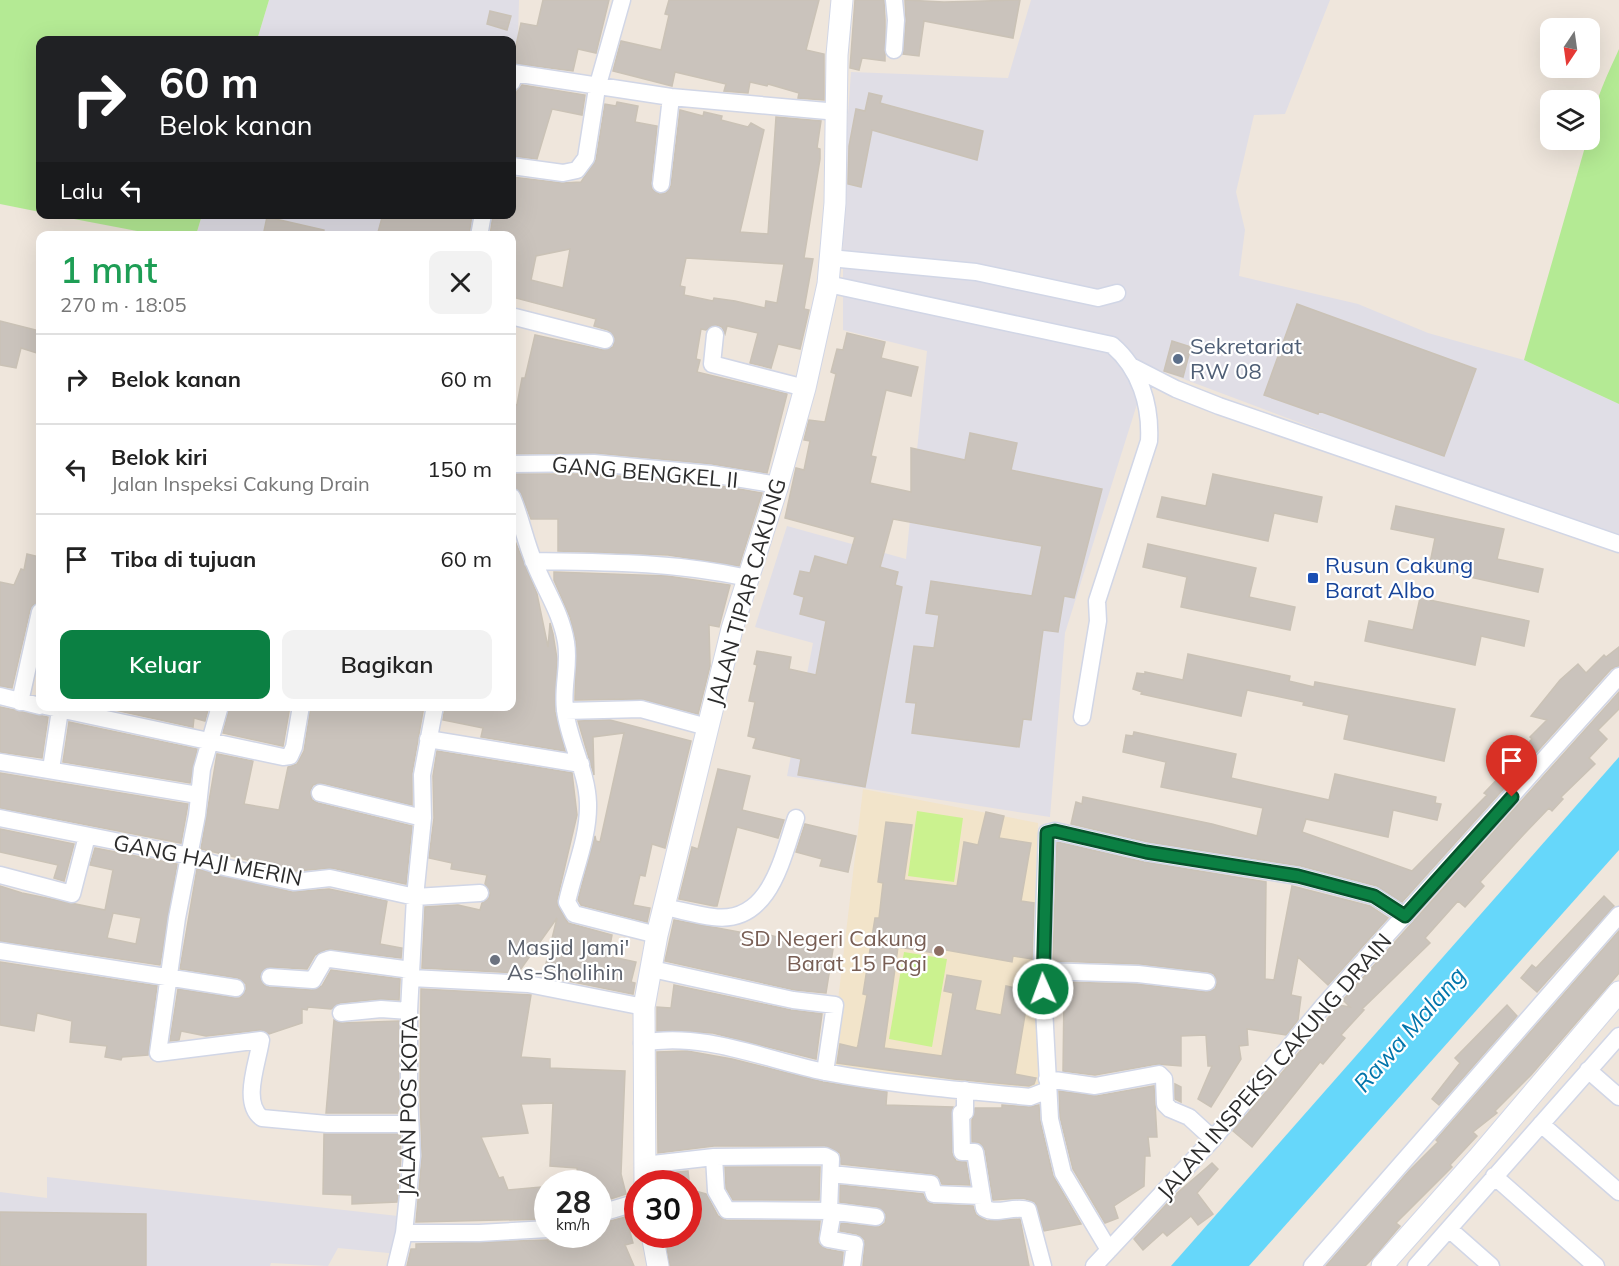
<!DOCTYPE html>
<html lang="id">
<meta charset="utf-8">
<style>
:root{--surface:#fff;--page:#f2f2f2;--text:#222;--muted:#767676;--line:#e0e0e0;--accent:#0b8043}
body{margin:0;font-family:Mulish,sans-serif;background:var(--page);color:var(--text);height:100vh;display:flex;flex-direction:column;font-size:22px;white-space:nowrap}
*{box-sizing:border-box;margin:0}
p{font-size:20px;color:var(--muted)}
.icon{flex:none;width:33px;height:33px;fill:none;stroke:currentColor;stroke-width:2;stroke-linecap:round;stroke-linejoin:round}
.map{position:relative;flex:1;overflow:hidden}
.details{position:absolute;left:36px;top:231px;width:480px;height:480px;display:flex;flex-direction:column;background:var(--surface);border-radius:12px;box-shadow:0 6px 24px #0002}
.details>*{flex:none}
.hud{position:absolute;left:36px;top:36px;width:480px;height:183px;border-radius:12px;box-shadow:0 6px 24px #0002;background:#202124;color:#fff;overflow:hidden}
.needle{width:39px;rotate:193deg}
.tools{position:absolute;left:1540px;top:18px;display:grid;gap:12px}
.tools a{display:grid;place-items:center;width:60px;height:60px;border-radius:12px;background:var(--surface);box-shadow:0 6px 24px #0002;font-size:30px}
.speed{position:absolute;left:534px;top:1170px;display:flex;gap:12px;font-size:30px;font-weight:700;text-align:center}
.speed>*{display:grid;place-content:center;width:78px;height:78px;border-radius:50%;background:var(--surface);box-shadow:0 6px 24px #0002;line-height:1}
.speed small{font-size:15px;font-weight:400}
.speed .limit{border:9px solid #d22;background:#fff;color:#111}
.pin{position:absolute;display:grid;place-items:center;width:51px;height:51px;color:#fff;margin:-62px -26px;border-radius:50% 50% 50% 0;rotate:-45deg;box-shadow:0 0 6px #0007}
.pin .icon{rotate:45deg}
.me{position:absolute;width:66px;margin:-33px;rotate:358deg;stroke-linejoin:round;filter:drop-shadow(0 0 4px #0008)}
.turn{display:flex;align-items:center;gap:21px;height:126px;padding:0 24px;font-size:27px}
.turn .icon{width:78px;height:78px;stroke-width:2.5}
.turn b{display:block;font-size:42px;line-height:51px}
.then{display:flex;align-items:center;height:57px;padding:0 24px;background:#0003;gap:12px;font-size:22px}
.round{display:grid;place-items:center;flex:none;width:63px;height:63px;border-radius:12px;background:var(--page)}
.head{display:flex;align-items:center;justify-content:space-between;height:102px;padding:0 24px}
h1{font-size:36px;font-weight:600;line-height:45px;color:#1e9e55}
.button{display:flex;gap:12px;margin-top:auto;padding:12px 24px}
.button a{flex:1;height:69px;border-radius:12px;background:var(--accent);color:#fff;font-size:24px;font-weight:600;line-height:69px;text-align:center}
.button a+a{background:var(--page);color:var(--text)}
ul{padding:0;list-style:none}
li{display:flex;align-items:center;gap:18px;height:90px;padding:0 24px;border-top:2px solid var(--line)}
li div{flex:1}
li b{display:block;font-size:22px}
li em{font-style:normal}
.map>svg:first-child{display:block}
.industrial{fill:#e0dee6}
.education{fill:#f2e4ca}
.green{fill:#b4ea94}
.pitch{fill:#cbf28f}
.water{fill:#66d7fa}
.building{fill:#cac3bc;stroke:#cac2b6;stroke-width:1.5;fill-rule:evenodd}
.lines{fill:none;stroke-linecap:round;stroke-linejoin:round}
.minor-casing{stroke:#d1d6e6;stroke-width:19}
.tertiary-casing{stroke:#d1d6e6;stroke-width:23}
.minor{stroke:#fff;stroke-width:16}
.tertiary{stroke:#fff;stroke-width:21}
.route-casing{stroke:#07532c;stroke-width:15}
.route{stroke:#0b8043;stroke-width:10}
.service-dot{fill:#5c6f8a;stroke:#fff;stroke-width:2}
.transit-dot{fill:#1a4fb4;stroke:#fff;stroke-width:2}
.education-dot{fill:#8d6e63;stroke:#fff;stroke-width:2}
.worship-dot{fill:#6b7280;stroke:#fff;stroke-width:2}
.labels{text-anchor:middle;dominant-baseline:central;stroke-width:4.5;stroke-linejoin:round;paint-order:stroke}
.service-label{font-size:22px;fill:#4e5e75;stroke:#fff;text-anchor:start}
.street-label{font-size:22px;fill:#2c2c2c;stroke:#fff}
.transit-label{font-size:22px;fill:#164399;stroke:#fff;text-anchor:start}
.education-label{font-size:22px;fill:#785e54;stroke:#fff;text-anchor:end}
.worship-label{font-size:22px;fill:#5b616d;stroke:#fff;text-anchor:start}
.water-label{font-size:24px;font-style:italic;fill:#0174aa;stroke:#fff}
</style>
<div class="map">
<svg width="1619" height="1266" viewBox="0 0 1619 1266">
<rect width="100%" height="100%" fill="#efe6dc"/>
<!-- industrial -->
<path class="industrial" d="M269,0H519L518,38L512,67V40H257Z
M1031,0H1330L1285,114L1254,115L1236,192L1245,230L1239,276L1358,304L1428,333L1524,360L1619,404V543L1149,366L1065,633L1050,817L787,776L813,643L755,627L787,526L906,559L927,351L843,330V185L851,72L1008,78Z
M202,215H480L475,235L196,236Z
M47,1177L398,1216V1254L338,1248L328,1266L271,1263L270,1266H0V1192L47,1198Z"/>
<!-- education -->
<path class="education" d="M863,789L1038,823L1034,998L1040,1092L830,1068Z"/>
<!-- green -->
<path class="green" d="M0,0H269L257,40H40V212L0,204Z
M1619,49V404L1524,360L1587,140H1590C1590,109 1607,76 1619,49Z
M53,215L202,214V215L196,235H158Z"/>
<!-- pitch -->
<path class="pitch" d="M917,811L963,818L954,882L908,876Z
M904,952L947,959L932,1047L889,1039Z"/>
<!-- water -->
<path class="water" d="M1619,757V850L1249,1266H1171Z"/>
<!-- building -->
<path class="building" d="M543,0H609L596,53L578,49L573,71L512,63L521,23L537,26Z
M669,0H819L806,50L824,54V100L798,98L799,93L768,84L767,86L750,82L748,93L724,91L726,84L675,72L672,86L613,71L621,41L661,50L669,15L665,14Z
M855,0H884L885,20V61L862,58L859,70L850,68Z
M905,0L944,2L1020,0L1013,38L924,21L919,56L903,54L906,21Z
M490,11L511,16L507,30L487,24Z
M522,85L585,95L582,115L552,109L537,159L512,156V115L517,91Z
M869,93L882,96L880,103L983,131L977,160L872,130L861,187L848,184L849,146L856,109L865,111Z
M617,102L638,106L635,122L657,126L651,183L652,189L659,194L666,193L671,186L680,110L703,116L704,112L722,116L721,120L748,127L751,123L764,130L740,232L768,234L776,117L821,121L817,148L820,149V159L804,258L813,259L804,309L809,310L800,349L778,344L771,368L750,363L758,333L727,326L725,334L722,327L716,325L706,330L701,329L696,359L700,360L697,372L787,394L767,473L712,464L595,453L512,454V404L517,405L522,378H525L535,335L603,350L613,347L615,338L608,330L594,326L596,319L512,297V236H490L493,214H512V177L562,183L581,182L596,160L605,104L616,106ZM570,249L563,288L531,280L536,256ZM686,258L784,264L777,303L766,301L765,308L735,301L714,298L713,301L684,295L685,287L680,286Z
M383,214H472L469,236H377Z
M267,217L324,230L323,236H263Z
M1297,304L1476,369L1444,456L1319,411L1318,414L1264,395Z
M0,321L40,331V354L21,348L16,368L0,365Z
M847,333L885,342L881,358L918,367L911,396L886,390L871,456L876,457L870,483L911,492V448L965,460L970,433L1017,443L1011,470L1102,489L1074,598L1064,596L1058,632L1043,630L1031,720L1023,719L1019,747L912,733L916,703L906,702L914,646L934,648L939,615L926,613L931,581L1032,596L1042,546L893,519L880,567L898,572L895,585L902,587L865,787L798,775L801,759L753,748L756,738L748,736L755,702L749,701L757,665L754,664L757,651L791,657L789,669L816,675L826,621L800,614L804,597L794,594L800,571L810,573L815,556L847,565L855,537L785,518L796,468L804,470L810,441L804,440L809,420L825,422L836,374L831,372L837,349L843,350Z
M1172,341L1191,347L1183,377L1164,371Z
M512,474H594L710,484L762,493L739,566L668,555L558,551V519H531L521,493L512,487Z
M1213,474L1322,497L1317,522L1274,513L1268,541L1157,517L1162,497L1206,506Z
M1396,506L1504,529L1497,559L1543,569L1538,592L1429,568L1435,538L1391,529Z
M512,540L515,541L537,594L548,647L550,623L553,634L557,659L555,712L565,751L481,737L483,728L443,720L445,706L512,708Z
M1148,544L1256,568L1249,597L1295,607L1290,630L1181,607L1187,577L1143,567Z
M27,554L40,557V602L33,605L30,610L12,688L0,686V582L14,585L21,569L24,570Z
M554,572L667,576L730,585L719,627L709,625L710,666L698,714L641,699L575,700L576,641L570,617L554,580Z
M1420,598L1529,621L1524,646L1481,636L1475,665L1365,641L1369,621L1413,630Z
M1619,647V666L1611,669L1402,902L1377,886L1301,866L1148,842L1071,824L1076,802L1082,804L1083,797L1212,824L1257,836L1263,808L1161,787L1166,762L1123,752L1126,735L1133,736L1134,732L1236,754L1231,778L1329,800L1335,774L1436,797L1435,803L1441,804L1437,820L1393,810L1388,837L1306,819L1302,832L1412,871L1487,795L1484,793L1523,752L1521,750L1532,739L1530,737L1547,720L1531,716L1560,680L1578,664L1586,673L1604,655L1606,657Z
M1188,654L1290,676L1289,681L1314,687L1315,682L1455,709L1444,761L1344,739L1349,715L1303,705L1304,702L1247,690L1241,716L1141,694L1142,692L1133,689L1137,673L1145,674V672L1183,680Z
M1619,692V709L1598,730L1607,739L1589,758L1595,764L1561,797L1563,799L1552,811L1549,808L1526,832L1480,882L1484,886L1465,907L1458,901L1425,938L1430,943L1362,1009L1364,1010L1341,1035L1345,1038L1323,1064L1320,1062L1252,1147L1233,1131L1339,1005L1350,1007L1343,1000Z
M97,706H209L205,721L194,718L193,727Z
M230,706H290L283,746L223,733Z
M311,706H424L412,773V805L322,783L313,785L310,791L312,800L318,803L412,826L406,884L332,868L295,871L201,849L217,754L253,761L244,804L279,810L288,767L297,764L304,751Z
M0,707L48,717L42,758L0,752Z
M610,720L691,741L665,848L652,844L645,876L640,875L633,905L650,908L647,922L581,905L578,900L595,836L596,841L600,842L624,733L593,737L594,775L578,721Z
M69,722L197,749L190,783L63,762Z
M437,751L572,773L577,815L557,900L558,906L568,923L612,935L608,956L636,962L631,982L635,983L633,994L543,976L557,918L518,973L422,968L425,907L458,905L480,910L482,903L489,898L490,893L485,884L487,875L451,869L452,863L429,858L434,818L433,776Z
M718,769L750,776L742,810L784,820L778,838L737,827L717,906H714L679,899L692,847L698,849Z
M0,773L188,804L181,843L0,808Z
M986,812L1004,816L999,838L1031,843L1021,901L1034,903L1032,959L1013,956L1012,962L935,948L934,953L898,947L884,1048L942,1056L953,993L944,991L947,975L981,981L975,1010L1001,1015L1006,986L1029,991L1015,1074L1036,1078L1034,1084L1029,1086L954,1079L837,1063L840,1044L857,1048L858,1045L867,995L863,994L875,918H879L883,883L878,882L886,822L912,825L904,880L957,886L964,842L978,845Z
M805,824L856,836L848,872L820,866L822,859L796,852Z
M0,829L74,844L64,881L54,878L58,865L0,852Z
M1057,842L1144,862L1266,882L1265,979L1274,980L1292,886L1370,906L1388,918L1328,985L1298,957L1291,995L1301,997L1298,1020L1286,1035L1247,1029L1248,1045L1239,1046L1241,1059L1211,1107L1198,1099L1212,1066H1208L1206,1035L1181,1036V1066L1157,1064L1095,1075L1063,1071L1064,995L1062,994L1061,982L1137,984L1206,992L1215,989L1217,983L1214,974L1208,972L1139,964L1053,961Z
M95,848L177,864L160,965L0,941V886L22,893L105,910L113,870L90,865ZM113,913L141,918L136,944L107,938Z
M197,869L292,892L329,889L387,901L380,944L402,948L401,958L327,949L315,955L307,969L270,967L262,971L260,977L264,985L269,987L312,990L322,986L331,970L400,979L399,1000L380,999L340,1003L331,1009L308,1007L307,1010L302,1009V1023L269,1034L260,1030L206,1036L181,1031L179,1040L170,1041L178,989L235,998H240L246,990V984L238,978L180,969Z
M1604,896L1614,906L1537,992L1521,978L1532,965L1536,968Z
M674,920L750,934L751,931L833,949L826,993L795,990L665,961Z
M1619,931V973L1531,1075L1495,1111L1497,1113L1473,1132L1477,1136L1450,1165L1452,1167L1396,1223L1400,1226L1372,1259L1365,1266H1326L1409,1171L1438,1142L1436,1140Z
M0,962L157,986L148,1055L122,1057L121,1060L105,1057L107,1046L70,1042L72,1021L37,1013L34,1031L0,1025Z
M674,985L791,1010L822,1014L816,1059L713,1033L657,1031V1007L671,1008Z
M421,989L531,995L521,1057L550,1059V1068L625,1071L621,1174L626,1194L598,1203V1184H579L577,1168L550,1166L553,1103L521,1104L528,1133L481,1137L499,1178L503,1177L508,1190L541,1187L548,1219L416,1222L422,1156L420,1094Z
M1507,1005L1517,1016L1439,1105L1432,1099L1460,1063L1455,1058Z
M334,1020L342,1023L399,1021V1113H326Z
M687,1051L732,1059L823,1082L887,1092L886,1105L953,1107L952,1153L956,1161L966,1162L970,1185L942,1184L938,1176L932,1174L841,1164L840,1153L825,1146H714L658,1153L657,1052Z
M1175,1084L1181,1087V1102L1175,1099Z
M1154,1086L1157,1137H1148L1150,1156H1145L1144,1186L1114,1206L1118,1218L1105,1223L1073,1169L1060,1117L1059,1091L1097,1096Z
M1002,1105L1029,1107L1039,1105L1040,1121L1053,1176L1081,1224L1044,1231L1035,1202L1023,1198L993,1200L985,1150L980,1143L972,1142V1120L975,1108H1002Z
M324,1134H400L401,1156L397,1202L352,1204V1195L323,1194Z
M1212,1163L1218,1169L1197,1193L1213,1214L1198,1225L1191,1216L1167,1236L1163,1232L1143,1250L1134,1239L1176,1194Z
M725,1167H820L819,1200H733L726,1188Z
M688,1171L689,1180L658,1184V1174Z
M840,1185L923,1194L927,1202L933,1204L973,1206L976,1215L987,1221L1020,1219L1029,1266H863L865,1240L857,1234L840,1231L841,1223L879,1227L885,1223L886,1214L877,1207L840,1202Z
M688,1189L706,1194L718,1216L726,1220L820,1221L818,1243L826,1249L843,1252L842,1266H670L665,1236L688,1234Z
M0,1212L146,1214V1266H0Z
M626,1217L633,1243L625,1245L634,1266H407L411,1249H416V1244L548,1240V1242L568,1234H598V1224Z"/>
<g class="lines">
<defs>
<path id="minor" d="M894,0L896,20L894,50
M512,82L514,73L671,97L838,112
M512,166L563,173L577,170L586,158L597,88L622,0
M661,184L671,97
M479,236L483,214
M830,258L976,272L1098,298L1117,293
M828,284L1112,345C1140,369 1151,405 1149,441L1097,601L1098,621L1082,717
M515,317L605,340
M715,335L712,364L805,388
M1133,367L1176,389L1219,406L1619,544
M512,464L594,463L711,474L778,485
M512,497C521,518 525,541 534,562C545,590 561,612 566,642C570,666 562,686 565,710C569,742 587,771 588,803C589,837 574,870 567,902L574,914L657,935
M533,561C606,562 676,562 748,578
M0,696L40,706
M20,702L40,612
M45,706L283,757L290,756L294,747L301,706
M220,706L202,769L197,815L177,918L158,1053L261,1040C258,1062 241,1103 262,1118L327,1124H410
M565,711L641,709L707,727
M428,739L581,764
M0,762L198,795
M51,769L60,710
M320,793L423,818
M0,818L190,856L224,867L294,882L330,878L415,897L480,893
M0,875L72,894L87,836
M664,907C680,910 697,915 713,917C770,925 782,858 796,818
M0,951L236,988
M652,969L793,1000L835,1005L825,1072
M1042,971L1138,974L1207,982
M270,977L313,980L324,961L330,959L411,970
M411,978L528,984L644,1007
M341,1013L381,1009L409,1011
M642,1043C703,1031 766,1060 825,1072C893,1085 961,1090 1030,1097L1048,1090
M1588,1070L1619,1097
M1047,1079L1095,1086L1159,1074L1164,1079L1165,1104L1170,1109L1189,1117L1213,1139
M965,1090V1112L961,1113L962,1152H975L984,1208C996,1216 1014,1205 1028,1210L1043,1266
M1541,1124L1619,1192
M714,1157L716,1191L727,1210L829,1211L876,1217
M644,1165L714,1157L825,1156L831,1159L829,1211
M831,1174L931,1184L934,1194L982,1196
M1494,1176L1596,1266
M833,1211L828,1239L855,1244L852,1266
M598,1214L638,1202
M1449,1229L1491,1266
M404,1233H479L548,1229
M1109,1250L1063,1173L1050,1119L1042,971L1047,833L1055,831L1146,852L1298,876L1374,896L1405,916
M396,1266L404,1233L412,1156L409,1094V1011L415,897L423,818L422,775L435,706
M1094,1266L1213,1139L1324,1005L1619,676
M1312,1266L1619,915
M1416,1266L1619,1036"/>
<path id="tertiary" d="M645,1184L644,1007L657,935L732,629L778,485L805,388L828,284L835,203L837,55L842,0
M652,1234L658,1266
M1382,1266L1478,1158L1619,992"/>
</defs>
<!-- minor casing -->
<use href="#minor" class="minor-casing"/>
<!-- tertiary casing -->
<use href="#tertiary" class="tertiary-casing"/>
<!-- minor -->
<use href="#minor" class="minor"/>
<!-- tertiary -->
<use href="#tertiary" class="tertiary"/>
</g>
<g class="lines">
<defs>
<path id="route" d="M1043,989L1047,833L1055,831L1146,852L1298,876L1374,896L1405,916L1512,797"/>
</defs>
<!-- route casing -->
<use href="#route" class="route-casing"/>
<!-- route -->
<use href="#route" class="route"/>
</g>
<!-- markers -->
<circle class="service-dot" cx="1178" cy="359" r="6"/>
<rect class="transit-dot" x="1307" y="572" width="12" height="12" rx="3"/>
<circle class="education-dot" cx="939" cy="951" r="6"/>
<circle class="worship-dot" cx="495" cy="960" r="6"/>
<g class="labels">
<!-- service labels -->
<g class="service-label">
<text x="1190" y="346">Sekretariat<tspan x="1190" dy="25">RW 08</tspan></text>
</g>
<!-- street labels -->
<g class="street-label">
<text transform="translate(645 472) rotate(5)">GANG BENGKEL II</text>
<text transform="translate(746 592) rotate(-74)">JALAN TIPAR CAKUNG</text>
<text transform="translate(208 860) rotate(11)">GANG HAJI MERIN</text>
<text transform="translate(1274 1066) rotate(-49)">JALAN INSPEKSI CAKUNG DRAIN</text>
<text transform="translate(408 1106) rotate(-89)">JALAN POS KOTA</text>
</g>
<!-- transit labels -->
<g class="transit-label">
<text x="1325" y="565">Rusun Cakung<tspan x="1325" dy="25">Barat Albo</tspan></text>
</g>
<!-- education labels -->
<g class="education-label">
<text x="927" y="938">SD Negeri Cakung<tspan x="927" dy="25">Barat 15 Pagi</tspan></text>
</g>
<!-- worship labels -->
<g class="worship-label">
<text x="507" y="947">Masjid Jami'<tspan x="507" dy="25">As-Sholihin</tspan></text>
</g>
<!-- water labels -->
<g class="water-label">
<text transform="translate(1409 1029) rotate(-49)">Rawa Malang</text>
</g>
</g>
</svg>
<div class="tools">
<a><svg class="needle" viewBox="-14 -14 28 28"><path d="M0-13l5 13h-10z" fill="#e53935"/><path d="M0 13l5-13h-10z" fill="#767676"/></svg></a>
<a><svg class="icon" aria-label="layers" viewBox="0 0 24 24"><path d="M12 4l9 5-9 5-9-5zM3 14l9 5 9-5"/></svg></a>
</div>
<div class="speed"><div>28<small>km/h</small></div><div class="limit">30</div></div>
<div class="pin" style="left:1512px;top:797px;background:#d93025"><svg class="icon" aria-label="arrive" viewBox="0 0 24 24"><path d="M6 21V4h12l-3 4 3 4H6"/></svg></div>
<svg class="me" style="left:1043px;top:989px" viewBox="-20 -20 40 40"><circle r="17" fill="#0b8043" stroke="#fff" stroke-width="3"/><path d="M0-11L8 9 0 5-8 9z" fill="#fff"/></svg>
<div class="hud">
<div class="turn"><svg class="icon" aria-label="right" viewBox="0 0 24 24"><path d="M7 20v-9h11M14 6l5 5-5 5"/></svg><div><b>60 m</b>Belok kanan</div></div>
<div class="then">Lalu<svg class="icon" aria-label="left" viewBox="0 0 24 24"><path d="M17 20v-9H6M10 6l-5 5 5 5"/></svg></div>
</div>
<section class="details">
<div class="head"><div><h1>1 mnt</h1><p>270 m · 18:05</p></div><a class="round"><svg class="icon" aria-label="close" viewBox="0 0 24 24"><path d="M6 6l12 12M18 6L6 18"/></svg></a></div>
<ul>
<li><svg class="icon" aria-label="right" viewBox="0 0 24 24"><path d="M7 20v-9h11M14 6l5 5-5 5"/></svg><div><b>Belok kanan</b></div><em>60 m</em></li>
<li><svg class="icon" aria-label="left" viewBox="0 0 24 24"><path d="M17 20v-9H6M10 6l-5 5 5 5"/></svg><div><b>Belok kiri</b><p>Jalan Inspeksi Cakung Drain</p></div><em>150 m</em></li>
<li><svg class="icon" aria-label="arrive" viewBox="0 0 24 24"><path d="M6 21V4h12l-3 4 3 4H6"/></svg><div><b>Tiba di tujuan</b></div><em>60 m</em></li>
</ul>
<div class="button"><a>Keluar</a><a>Bagikan</a></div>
</section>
</div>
